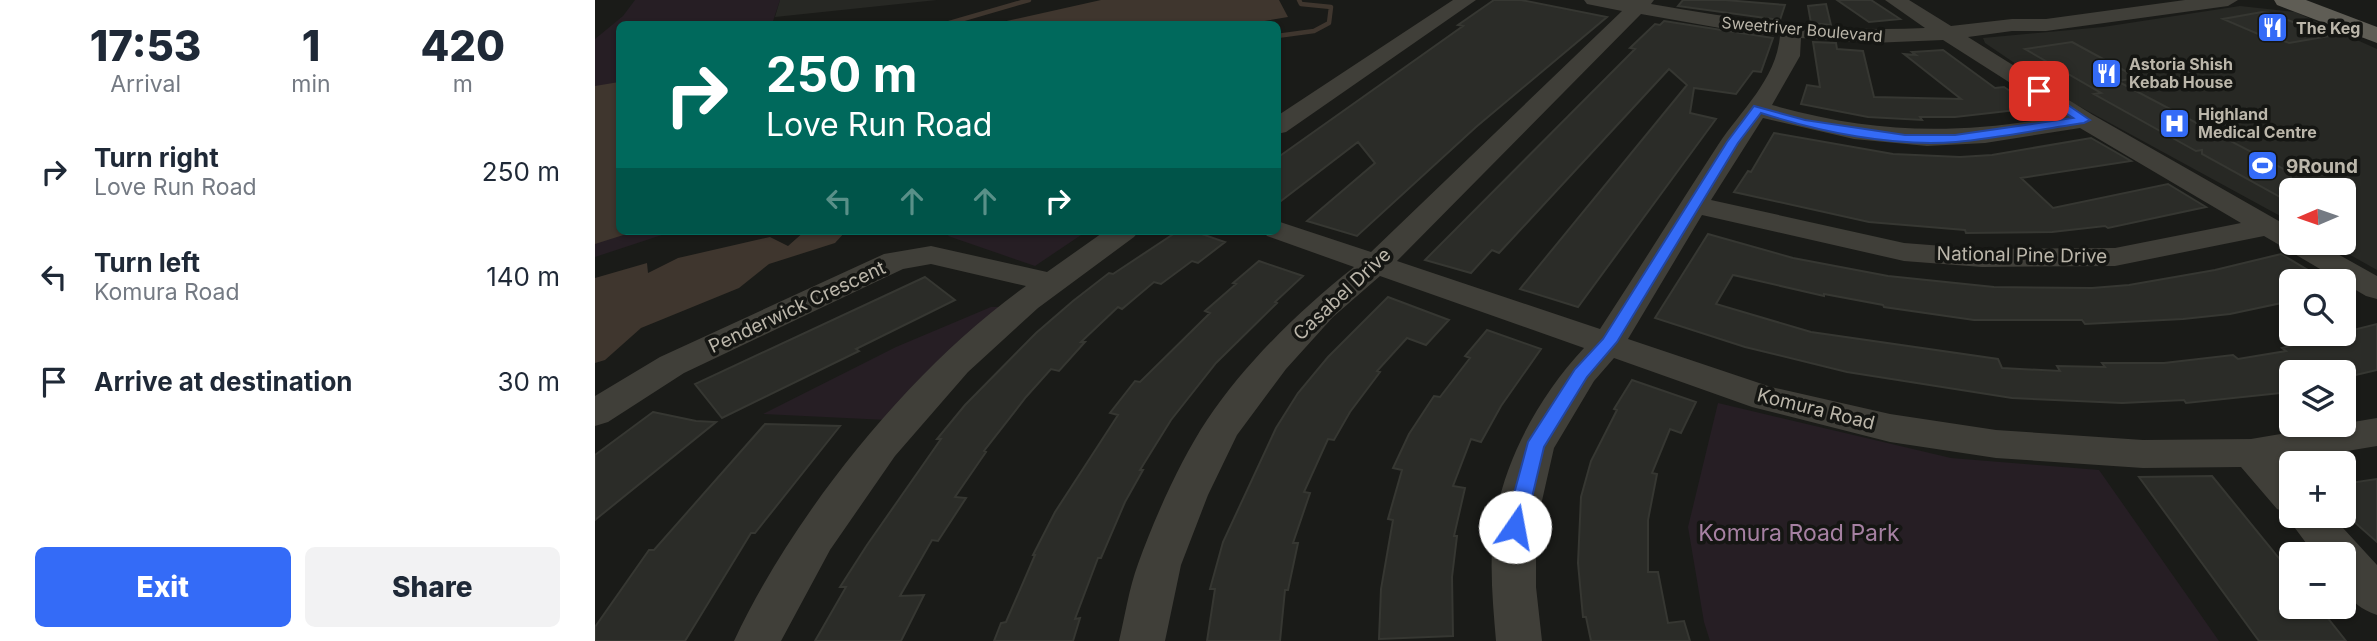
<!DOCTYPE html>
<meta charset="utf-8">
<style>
:root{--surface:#fff;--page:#f2f2f3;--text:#1f2937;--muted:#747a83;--accent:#346bf7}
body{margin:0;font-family:Inter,sans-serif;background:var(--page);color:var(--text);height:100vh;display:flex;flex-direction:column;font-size:26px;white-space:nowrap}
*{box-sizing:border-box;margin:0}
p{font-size:23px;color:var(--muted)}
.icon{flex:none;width:38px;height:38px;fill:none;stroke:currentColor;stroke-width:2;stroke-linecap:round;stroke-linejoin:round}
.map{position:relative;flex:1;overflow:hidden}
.drawer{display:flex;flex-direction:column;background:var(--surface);width:595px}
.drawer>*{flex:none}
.banner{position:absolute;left:21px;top:21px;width:665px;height:214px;border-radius:10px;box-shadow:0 2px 5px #0004;background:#00695c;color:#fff;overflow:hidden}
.needle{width:46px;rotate:268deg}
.controls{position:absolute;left:1684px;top:178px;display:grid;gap:14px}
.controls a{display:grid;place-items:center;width:77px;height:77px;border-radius:10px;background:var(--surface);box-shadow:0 2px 5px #0004;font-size:35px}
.pin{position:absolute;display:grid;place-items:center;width:60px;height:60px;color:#fff;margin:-30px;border-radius:14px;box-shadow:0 4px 10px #0006}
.me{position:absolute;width:77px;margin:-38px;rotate:12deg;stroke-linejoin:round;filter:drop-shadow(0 0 5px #0008)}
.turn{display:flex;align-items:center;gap:24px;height:147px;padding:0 35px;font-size:32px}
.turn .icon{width:91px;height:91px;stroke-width:2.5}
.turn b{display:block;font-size:49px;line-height:60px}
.lanes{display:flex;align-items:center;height:66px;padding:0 35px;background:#0003;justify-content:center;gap:35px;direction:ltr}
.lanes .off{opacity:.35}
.eta{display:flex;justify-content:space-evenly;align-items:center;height:119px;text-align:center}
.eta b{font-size:42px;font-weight:800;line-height:49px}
.cta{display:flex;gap:14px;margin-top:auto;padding:14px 35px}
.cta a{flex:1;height:80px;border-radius:10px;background:var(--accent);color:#fff;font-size:28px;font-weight:800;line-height:80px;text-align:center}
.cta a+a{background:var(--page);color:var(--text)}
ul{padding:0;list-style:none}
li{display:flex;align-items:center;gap:21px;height:105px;padding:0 35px}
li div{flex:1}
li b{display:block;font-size:26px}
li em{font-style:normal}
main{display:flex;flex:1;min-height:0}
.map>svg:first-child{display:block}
.built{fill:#272824}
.green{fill:#261e24}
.water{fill:#3f362e}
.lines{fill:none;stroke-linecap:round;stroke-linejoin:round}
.stream{stroke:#3f362e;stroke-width:4.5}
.building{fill:#2b2c28;stroke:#363732;stroke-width:2}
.minor{fill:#403f39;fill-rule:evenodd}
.major{fill:#5f5d55;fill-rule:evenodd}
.route{fill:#346bf7;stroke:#2246a1;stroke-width:2}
.labels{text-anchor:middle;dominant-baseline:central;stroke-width:7;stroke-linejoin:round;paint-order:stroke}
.far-poi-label{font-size:16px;font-weight:bold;fill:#bbb6aa;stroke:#151613;text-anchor:start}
.far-street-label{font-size:16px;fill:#bbb6aa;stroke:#151613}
.poi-label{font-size:19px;font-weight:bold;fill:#bbb6aa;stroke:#151613;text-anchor:start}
.street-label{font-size:19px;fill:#bbb6aa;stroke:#151613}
.near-park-label{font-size:23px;fill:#a681a2;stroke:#151613}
</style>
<main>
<section class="drawer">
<div class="eta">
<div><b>17:53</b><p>Arrival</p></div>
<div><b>1</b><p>min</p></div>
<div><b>420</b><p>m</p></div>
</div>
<ul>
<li><svg class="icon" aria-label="right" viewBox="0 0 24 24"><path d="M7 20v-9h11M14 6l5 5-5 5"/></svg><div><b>Turn right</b><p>Love Run Road</p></div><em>250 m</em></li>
<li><svg class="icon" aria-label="left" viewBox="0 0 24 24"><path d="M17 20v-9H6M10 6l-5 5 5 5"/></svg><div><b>Turn left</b><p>Komura Road</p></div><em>140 m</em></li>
<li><svg class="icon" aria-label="arrive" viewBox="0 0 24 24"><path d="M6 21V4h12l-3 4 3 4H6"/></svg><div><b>Arrive at destination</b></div><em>30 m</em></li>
</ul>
<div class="cta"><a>Exit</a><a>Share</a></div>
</section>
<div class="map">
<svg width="1782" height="641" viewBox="0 0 1782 641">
<rect width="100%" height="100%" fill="#1a1b18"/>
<!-- built -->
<path class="built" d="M185,0H342L180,17Z
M1645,6L1700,12L1782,49V270L1734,243H1748V191H1696V222L1480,104L1390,43L1388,38L1508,27Z"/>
<!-- green -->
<path class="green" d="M40,0H185L177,24H24V231H79L0,257V39L28,16Z
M356,231H492L440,266L353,236Z
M396,307H410L292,420L168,414L301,347Z
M1123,403L1356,458L1504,470L1624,641H1115L1109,622L1093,527Z"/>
<!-- water -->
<path class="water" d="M506,0H684L693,17L652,24H398Z
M24,82V231H41L0,244V86Z
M210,231H251L240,243L174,264L144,288L46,328L10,360L0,363V278L52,263L53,273L83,258L175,237L193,246Z"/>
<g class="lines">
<!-- stream -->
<path class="stream" d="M351,24L434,0
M682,36L719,31L734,23L736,7L706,4L704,0"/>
</g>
<!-- building -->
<path class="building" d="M899,0H926L1012,17L881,127L762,236L712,221L780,163L763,142L682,204V158L868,26L863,25Z
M1088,0H1130L1190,5L1185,20L1083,6Z
M1242,0H1276L1305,19L1274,22Z
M1231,4L1236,25L1216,23L1213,6Z
M1667,12L1674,13L1735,36L1694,43L1677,36L1670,37L1628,19Z
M1069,21L1178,38L1166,72L1158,71L1141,94L1099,88L1095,113L1121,119L983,307L925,289L1092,85L1074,69L904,253L897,250L876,273L830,260L1040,49L1035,48L1060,24L1065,25Z
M1218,42L1241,43L1242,49L1268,51L1279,97L1366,99L1309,54L1321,55L1317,52L1348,50L1400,88L1409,87L1440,108L1360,117H1325L1327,120L1273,117L1206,104L1212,85L1225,87Z
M1477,42L1543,78L1522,81L1696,173V203L1607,154V150L1601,151L1499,94L1506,93L1430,49Z
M1179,133L1298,154L1365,157L1397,155L1496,138L1536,161L1426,178L1458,208L1573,184L1611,207L1513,228L1510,226L1457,232L1371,233L1370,230L1274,222L1139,192L1153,171L1156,172Z
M583,231H598L630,242L603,263L597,261L566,284L559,282L527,309L523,307L486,342H490L464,371L456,369L431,397L389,451L391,452L360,497L371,498L343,541L337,540L305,596L329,595L306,641H220L251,587H245L272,545L346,439H342L370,405L441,333L478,301L514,273L518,274Z
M1113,234L1198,258L1293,276L1399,287L1497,288L1534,285L1620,270L1686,254L1733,282H1696V301L1635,314L1588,319L1490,324L1487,320H1379L1289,307L1288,305L1229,294V296L1138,275L1121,304L1216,332L1403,359L1407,368L1465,371L1462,366L1510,367L1507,363H1569L1638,355L1643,359L1691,351L1687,348L1782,324V370L1748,378V373H1696V392L1591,403L1589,400L1527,403L1417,398L1252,372L1150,347L1060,318Z
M664,261L708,276L680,302L682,303L621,363L576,420L545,470H548L530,502L506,558H503L480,619L485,618L478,641H399L406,623L411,622L440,555H438L460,512L523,415L515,413L540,381L545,382L615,313L610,311L641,284L638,283Z
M330,277L360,300L261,349L264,351L127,418L100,384Z
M793,297L854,320L831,345L812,338L782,371L785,372L755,412L739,440L733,439L709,492L715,493L698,543H703L693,590H690L685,641H612L620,589H615L628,542L681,428L703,393L733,357Z
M892,330L946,349L906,406L886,442L876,439L858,486L870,488L859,536H862L857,577L858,636L784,639L786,589L798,520L793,519L807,470L798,468L814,434L839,396L845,397L875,358L870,356Z
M1037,380L1101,402L1086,433L1075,429L1057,473L1062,474L1053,520V572H1063L1073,623L1089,621L1095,641H996L991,617H988L983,563L986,497L996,461L1022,410L1019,409Z
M58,412L101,421L121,422L0,520V455Z
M170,424L245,426L160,533H156L90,641H0V627L54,550H59Z
M1617,476L1696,573V607H1724L1751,641H1664L1544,477Z
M1782,479V542L1748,512V484Z"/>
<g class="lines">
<!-- minor -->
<path class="minor" d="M858,0H881L691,132L682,134V116Z
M989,0H1059L1056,4C1147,20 1237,33 1330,28L1290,0H1314L1356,26L1417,19H1451L1590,0H1643L1633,6L1451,31H1417L1373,37L1498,115L1696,228V243H1723L1782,276V299L1771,296L1669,236L1520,266L1387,267L1309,261L1107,215L1033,339L1176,387L1295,414L1401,430L1548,440L1656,439L1782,418V446L1687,462L1696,471V516H1737L1782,565V615C1749,603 1748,586 1748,555H1720L1691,516L1693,513L1682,509L1646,467L1548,468L1401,458L1295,442L1157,407L1019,358L999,381L959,448L941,527V587L947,641H901C898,604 894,565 899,528C907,463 944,396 989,348L785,276L738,317L691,369L642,435L613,495L586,565L570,641H524C530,616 534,588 543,564C559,519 586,459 612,420C651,362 704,311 759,267L672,236L668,231H682V221L776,252L1027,11L992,4ZM1046,14L1153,33L1185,36C1181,80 1146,110 1123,145C1083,206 1045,268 1005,329L802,261ZM1206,38L1276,43L1348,40L1467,116C1362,135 1280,134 1177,105L1205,56ZM1168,118L1259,139L1332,146L1390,143L1485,128L1646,223L1520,248L1387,249L1309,243L1116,200Z
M510,231H544L539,237L443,308L373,372L300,456L235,550L186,641H139C198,514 317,367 431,286L336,264L308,269L89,373L13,422L0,426V396L65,357L289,254L336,246L452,272Z"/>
<!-- major -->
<path class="major" d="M1679,0H1711L1782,27V43L1682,5Z"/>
</g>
<!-- route -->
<path class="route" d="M1440,88H1448L1495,120L1489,123C1447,129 1404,138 1361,142C1299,147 1225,132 1166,113L1143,143L1022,342L992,377L949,447L930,527L927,533L920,535L913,533L910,527L933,442L980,369L1008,339L1132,142L1159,106L1210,120L1310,135H1360L1478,118L1440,93Z"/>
<!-- icons -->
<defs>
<symbol id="restaurant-square" viewBox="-11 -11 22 22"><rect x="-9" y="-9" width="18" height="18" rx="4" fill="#346bf7" stroke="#151613"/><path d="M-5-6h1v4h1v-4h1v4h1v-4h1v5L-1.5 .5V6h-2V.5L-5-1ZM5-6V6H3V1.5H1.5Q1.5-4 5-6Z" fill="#fff"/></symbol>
<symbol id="hospital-square" viewBox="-11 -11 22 22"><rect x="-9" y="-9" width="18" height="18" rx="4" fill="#346bf7" stroke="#151613"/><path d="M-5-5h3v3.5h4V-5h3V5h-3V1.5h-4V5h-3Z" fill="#fff"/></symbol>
<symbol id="stadium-square" viewBox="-11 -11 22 22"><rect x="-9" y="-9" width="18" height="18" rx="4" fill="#346bf7" stroke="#151613"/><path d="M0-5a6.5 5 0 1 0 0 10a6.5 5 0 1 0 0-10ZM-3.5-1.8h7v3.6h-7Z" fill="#fff"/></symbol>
</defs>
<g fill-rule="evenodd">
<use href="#restaurant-square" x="1660" y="10" width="35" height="35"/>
<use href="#restaurant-square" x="1494" y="56" width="35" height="35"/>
<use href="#hospital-square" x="1562" y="106" width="35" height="35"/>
<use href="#stadium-square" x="1650" y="148" width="35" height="35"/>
</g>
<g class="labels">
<!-- far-poi labels -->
<g class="far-poi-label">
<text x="1701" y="28">The Keg</text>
<text x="1534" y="64">Astoria Shish<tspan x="1534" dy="18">Kebab House</tspan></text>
<text x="1603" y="114">Highland<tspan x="1603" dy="18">Medical Centre</tspan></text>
</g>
<!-- far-street labels -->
<g class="far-street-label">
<text transform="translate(1207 29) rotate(5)">Sweetriver Boulevard</text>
</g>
<!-- poi labels -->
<g class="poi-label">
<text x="1691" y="166">9Round</text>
</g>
<!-- street labels -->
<g class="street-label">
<text transform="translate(1427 255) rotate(1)">National Pine Drive</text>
<text transform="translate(747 294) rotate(-43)">Casabel Drive</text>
<text transform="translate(202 307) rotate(-25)">Penderwick Crescent</text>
<text transform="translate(1221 409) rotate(14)">Komura Road</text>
</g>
<!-- near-park labels -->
<g class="near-park-label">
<text x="1204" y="533">Komura Road Park</text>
</g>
</g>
</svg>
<div class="controls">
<a><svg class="needle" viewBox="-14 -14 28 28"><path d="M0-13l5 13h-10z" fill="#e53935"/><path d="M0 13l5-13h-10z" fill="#747a83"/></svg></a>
<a><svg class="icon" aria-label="search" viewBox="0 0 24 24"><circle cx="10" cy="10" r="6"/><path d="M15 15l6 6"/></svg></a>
<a><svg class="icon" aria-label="layers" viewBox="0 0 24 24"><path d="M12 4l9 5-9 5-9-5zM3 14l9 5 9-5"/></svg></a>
<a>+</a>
<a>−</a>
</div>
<div class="pin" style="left:1444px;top:91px;background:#d93025"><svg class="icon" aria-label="arrive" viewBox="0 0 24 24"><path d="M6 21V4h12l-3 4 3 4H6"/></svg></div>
<svg class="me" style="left:920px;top:527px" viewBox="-20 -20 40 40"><circle r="19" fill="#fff"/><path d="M0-13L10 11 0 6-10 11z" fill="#346bf7"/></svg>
<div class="banner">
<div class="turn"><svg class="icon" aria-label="right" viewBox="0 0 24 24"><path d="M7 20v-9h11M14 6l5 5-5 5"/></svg><div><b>250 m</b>Love Run Road</div></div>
<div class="lanes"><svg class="icon off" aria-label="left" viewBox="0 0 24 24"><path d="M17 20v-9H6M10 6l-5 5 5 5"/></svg><svg class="icon off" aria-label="ahead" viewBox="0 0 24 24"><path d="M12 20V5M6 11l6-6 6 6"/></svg><svg class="icon off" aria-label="ahead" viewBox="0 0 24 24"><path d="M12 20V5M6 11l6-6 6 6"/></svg><svg class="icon" aria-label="right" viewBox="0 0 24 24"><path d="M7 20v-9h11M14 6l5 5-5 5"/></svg></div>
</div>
</div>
</main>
